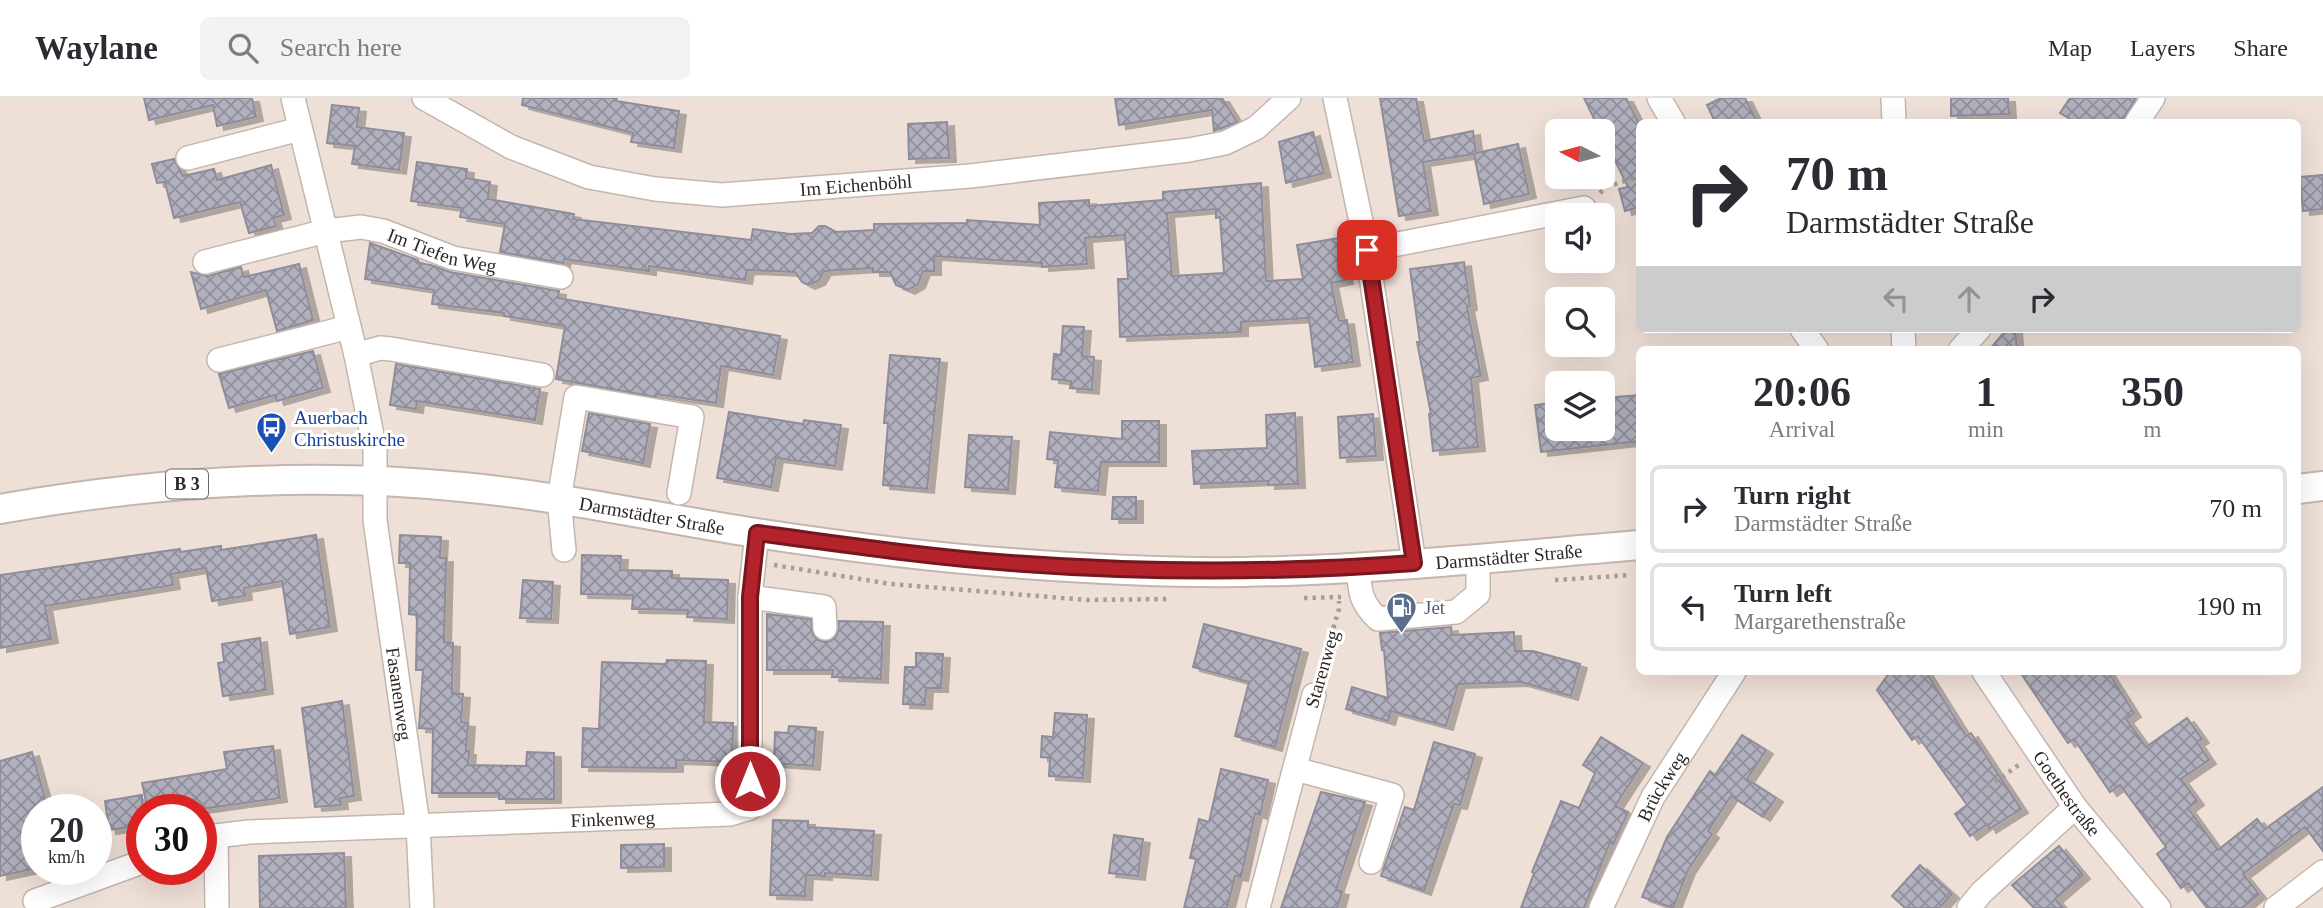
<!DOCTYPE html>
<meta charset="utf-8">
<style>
:root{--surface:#fff;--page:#f2f2f3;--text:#2b2b33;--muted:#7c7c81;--line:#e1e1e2}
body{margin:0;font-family:"Times New Roman",serif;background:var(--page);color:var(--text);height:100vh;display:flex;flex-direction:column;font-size:26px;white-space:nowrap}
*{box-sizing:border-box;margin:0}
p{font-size:23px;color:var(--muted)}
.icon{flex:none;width:38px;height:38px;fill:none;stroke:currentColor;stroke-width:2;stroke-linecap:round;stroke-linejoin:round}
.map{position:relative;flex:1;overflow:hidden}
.sheet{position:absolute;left:1636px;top:248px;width:665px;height:329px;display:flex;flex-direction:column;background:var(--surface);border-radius:10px;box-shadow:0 7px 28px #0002}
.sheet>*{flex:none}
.hud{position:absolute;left:1636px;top:21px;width:665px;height:214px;border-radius:10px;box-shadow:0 7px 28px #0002;background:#fff;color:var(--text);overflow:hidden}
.needle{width:46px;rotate:276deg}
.fabs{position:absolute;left:1545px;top:21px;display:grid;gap:14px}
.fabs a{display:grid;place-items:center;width:70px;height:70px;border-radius:10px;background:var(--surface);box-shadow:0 7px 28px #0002;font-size:35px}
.speed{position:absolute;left:21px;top:696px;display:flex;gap:14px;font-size:35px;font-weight:700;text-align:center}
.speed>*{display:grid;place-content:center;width:91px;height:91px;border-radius:50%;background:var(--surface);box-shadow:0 7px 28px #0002;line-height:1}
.speed small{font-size:18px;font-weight:400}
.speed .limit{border:10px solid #d22;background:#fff;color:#111}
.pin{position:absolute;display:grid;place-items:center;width:60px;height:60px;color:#fff;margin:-30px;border-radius:14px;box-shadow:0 4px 10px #0006}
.me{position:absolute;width:77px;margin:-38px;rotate:0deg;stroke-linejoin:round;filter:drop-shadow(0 0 5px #0008)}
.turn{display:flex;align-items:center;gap:24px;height:147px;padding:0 35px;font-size:32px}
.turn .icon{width:91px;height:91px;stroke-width:2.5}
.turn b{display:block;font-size:49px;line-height:60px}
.lanes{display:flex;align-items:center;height:66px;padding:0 35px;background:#0003;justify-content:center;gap:35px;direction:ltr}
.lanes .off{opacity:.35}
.eta{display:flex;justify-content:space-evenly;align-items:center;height:119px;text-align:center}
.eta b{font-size:42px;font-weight:700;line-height:49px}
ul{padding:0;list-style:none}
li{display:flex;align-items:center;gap:21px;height:88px;margin:0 14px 10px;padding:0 21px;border:4px solid var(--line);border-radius:10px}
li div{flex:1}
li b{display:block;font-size:26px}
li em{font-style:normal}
header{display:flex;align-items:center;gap:42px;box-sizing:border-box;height:98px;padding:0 35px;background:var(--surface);border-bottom:2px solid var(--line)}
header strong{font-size:33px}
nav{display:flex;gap:38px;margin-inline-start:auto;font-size:24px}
.search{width:490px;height:63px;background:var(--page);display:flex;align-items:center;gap:18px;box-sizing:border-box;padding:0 24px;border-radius:10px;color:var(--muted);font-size:26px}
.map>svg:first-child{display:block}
.building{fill:url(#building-cross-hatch);stroke:#8f8d9b;stroke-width:2;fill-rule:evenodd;filter:url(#shadow)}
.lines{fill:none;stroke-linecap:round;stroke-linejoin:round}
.minor-casing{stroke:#c4b5ad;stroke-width:26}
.major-casing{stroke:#c4b5ad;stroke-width:32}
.path{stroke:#a99d96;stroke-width:4.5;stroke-dasharray:3.5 5;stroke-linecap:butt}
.minor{stroke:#fff;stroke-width:23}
.major{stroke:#fff;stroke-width:28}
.route-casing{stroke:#75171c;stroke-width:18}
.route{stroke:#b4232b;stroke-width:12}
.labels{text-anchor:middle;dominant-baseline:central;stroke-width:6;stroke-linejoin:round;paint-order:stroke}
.shield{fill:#fff;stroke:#6d6866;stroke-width:2}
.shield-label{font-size:18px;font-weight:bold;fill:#2e2825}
.street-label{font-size:19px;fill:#2e2825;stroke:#fff}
.transit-label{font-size:19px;fill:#164399;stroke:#fff;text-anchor:start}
.service-label{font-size:19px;fill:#4e5e75;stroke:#fff;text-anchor:start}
</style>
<header>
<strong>Waylane</strong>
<div class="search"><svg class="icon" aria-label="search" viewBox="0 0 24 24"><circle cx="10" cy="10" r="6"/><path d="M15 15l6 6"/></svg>Search here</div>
<nav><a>Map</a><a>Layers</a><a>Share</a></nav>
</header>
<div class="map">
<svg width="2323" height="810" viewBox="0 0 2323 810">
<defs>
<pattern id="building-cross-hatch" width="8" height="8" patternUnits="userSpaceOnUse" patternTransform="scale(1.75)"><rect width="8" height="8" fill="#b1b0be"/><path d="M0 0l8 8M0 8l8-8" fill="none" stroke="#908f9a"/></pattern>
<filter id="shadow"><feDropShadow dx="7" dy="4" stdDeviation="0" flood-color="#0004"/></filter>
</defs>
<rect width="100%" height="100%" fill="#efe0d7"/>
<!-- building -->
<path class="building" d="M144,0H252L256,19L217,28L213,7L149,22Z
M523,0H617L616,3L679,13L674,50L631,44L633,35L522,7Z
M1115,0H1222L1237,24L1214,33L1212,12L1119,27Z
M1380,0H1416L1424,43L1473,33L1476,55L1518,46L1529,96L1484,106L1474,56L1423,64L1431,113L1399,118Z
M1584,0H1626L1640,28V111L1639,109L1625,113L1619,91L1628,89L1603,38V33H1600Z
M1721,0H1745L1757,24H1715L1707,7Z
M1951,0H2008L2009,16L1951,18Z
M2070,0H2136L2121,24H2075L2060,15Z
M332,7L359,10L357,29L404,35L399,72L352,66L355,48L327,45Z
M947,24L949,60L909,61L908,26Z
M1313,34L1324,75L1286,85L1279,44Z
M174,61L183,78L214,71L217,82L271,67L284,117L273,120L276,128L249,135L240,104L174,120L165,84L157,85L152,66Z
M417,64L467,71L466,80L490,84L488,101L574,116L573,121L751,142L753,131L790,136L812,135L819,128H825L836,134L874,132V126L967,125V122L1040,127L1039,105L1089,102V108L1163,102V94L1261,85L1266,183L1303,181L1297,147L1339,140L1346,182L1331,185L1339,223L1347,222L1353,264L1315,269L1309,220L1241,224V234L1120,239L1118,181H1128L1125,137L1085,140L1087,166L1042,169V165L934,158V173H923L918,186L908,192L896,187L890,174H873V170L824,173L818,183L808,187L802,184L795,174L747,172L745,182L649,168V173L564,161L563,165L500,154L505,126L460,119L462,110L411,103ZM1216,111V120L1220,119L1224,175L1172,178L1167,115Z
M2323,77V111L2303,113L2300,79Z
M370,145L418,162V165L431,167L450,174L559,193L558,200L780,238L773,277L721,268L716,305L656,296V299L556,281L565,228L504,218V215L432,206L434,192L365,181Z
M1464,164L1470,208L1467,209L1481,278L1471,280L1478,349L1433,353L1429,316H1431L1417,244H1420L1410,171Z
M299,166L313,222L277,233L266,192L201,211L191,174L208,178L241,169L244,179Z
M1063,228L1084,229L1082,258L1094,259L1092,292L1070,290L1071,283L1052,281L1054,256L1061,257Z
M2007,231H2015L2017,252H1989Z
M313,253L323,290L277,303L275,297L229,310L219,276Z
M890,257L940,261L927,391L883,387L888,325H884Z
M396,266L540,291L535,322L417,303L416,311L390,307Z
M1640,297V343L1541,354L1535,307L1558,304V331H1606L1603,300Z
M729,314L803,326L804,322L841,327L835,368L776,360L771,389L717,380Z
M589,315L650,326L643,365L582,353Z
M1295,315L1298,386L1268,387V383L1194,386L1192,353L1267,350L1266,317Z
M1373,316L1376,358L1340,360L1338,319Z
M1122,323H1159V364H1101L1098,393L1055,389L1058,362L1047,361L1050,334L1122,341Z
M969,337L1012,339L1008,392L965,389Z
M1113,399H1136V421H1112Z
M316,437L330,529L290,536L282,483L244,490L245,498L212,503L206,470L171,476L173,487L45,508L51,541L0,550V477L180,451V454L221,448V452Z
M400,437L441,439L440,460H446L444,544L453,545L452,595L463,596L461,624L468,625L466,653H469L468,667L526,668L527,654L554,655V701H499V695H432L433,631L419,630L423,572H416L417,517L409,516L410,465H399Z
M582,457L621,458L620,472L672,473V480L728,482L727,521L687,519L688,512L632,511L633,497L581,496Z
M523,482L553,484L551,521L520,520Z
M767,516L811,521L813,537L818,542L825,544L832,542L837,537L839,523L883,524L881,581L832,579L833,572H767Z
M1204,526L1301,551L1275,649L1235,638L1249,584L1193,569Z
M1451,529L1452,537L1514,534L1515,553H1533L1580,566L1571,598L1521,584L1458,586L1446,628L1391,613L1388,623L1346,611L1352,589L1388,600L1384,552H1382L1380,535Z
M260,540L266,592L223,598L218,565L224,564L222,546Z
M916,555L943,556L941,590H926L925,607L903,606L905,569H916Z
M667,562L706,563L704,624L733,625L732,664L676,662V670L582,669L583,630L599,631L602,564L666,566Z
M1890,574H1926L1966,638L1971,635L2021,711L1989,731L1987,726L1970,738L1955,716L1967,707L1918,638L1912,642L1877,592Z
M2020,574H2108L2134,615L2126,621L2146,649L2187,620L2202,641L2197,644L2209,662L2181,681L2197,703L2188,710L2218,752L2257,721L2265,731L2323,689V753L2305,729L2243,776L2259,796L2242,810H2207L2188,785L2181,790L2157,756L2166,749L2120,687L2110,694L2074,641L2068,645Z
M342,603L354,698L340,700L341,707L315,709L302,610Z
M1055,615L1087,617L1083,680L1049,678L1050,660L1041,659L1042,638L1053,639Z
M789,628L816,630L813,668L774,665L775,634L788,635Z
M1742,637L1766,652L1747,681L1776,700L1763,719L1731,698L1708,733L1712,736L1688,772L1673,810L1642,799L1667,739L1710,673L1715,677Z
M1601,639L1643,665L1615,708L1628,714L1613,746L1610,744L1584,810H1521L1534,775L1532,774L1561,703L1579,710L1595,675L1583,667Z
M1434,644L1475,656L1460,707L1454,706L1424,793L1381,778L1405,709L1414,712Z
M273,648L280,700L194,712H148L142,685L227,671L224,654Z
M32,654L48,712H37V770L0,778V663Z
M1221,671L1268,682L1260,717L1255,715L1241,779L1235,778L1227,810H1184L1196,761L1190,760L1199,721L1209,724Z
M1321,694L1365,704L1336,792L1342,793L1337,810H1281Z
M142,697V727L109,732L105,703Z
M773,722L808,723V729L874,733L871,778L825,775V778L806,777L805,798L770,797Z
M1114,737L1143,741L1138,778L1109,775Z
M664,746V769L621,770V747Z
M2059,748L2083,777L2055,801L2063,810H2034L2012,787Z
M344,755L346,810H260L259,758Z
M1920,767L1952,796L1939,810H1905L1892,798Z"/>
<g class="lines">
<defs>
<g id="minor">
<path id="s1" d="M293,0L356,257L375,352V422L418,727L422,810"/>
<path id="s2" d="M424,0L511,49L589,79L655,91L722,97L970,78L1189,52L1225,45L1256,30L1289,0"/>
<path d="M1335,0L1367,152L1414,465"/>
<path d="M1659,0L1673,24"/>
<path d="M1893,0L1894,24"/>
<path d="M2137,24L2153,0"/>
<path d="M188,60L300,31"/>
<path d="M1367,152L1584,110"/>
<path id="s3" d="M205,164L326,133L361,129L383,133L453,160L561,179"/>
<path d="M1802,231L1817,252"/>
<path d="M1903,231L1904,252"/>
<path d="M1960,252L1979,231"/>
<path d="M356,257L380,250L391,251L542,277"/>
<path d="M219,262L349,229"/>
<path d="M564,452L559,401L576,299L692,319L679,395"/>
<path d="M1358,469C1360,494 1360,504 1378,521L1456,514L1478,496V460"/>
<path d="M750,499L824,509L825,530"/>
<path id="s4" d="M1984,574L2075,709L2159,810"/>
<path d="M1295,671L1392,697L1371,764"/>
<path d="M216,738L217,810"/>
<path id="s5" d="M201,743L216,738L249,734L730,716L750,710V499L757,435"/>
<path d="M35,803L142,764"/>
<path d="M1258,810L1314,597"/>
<path id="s6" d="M1601,810L1653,699L1734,574"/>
<path d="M1969,810L1981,795L2075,709"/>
<path d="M2276,810L2323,774"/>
</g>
<g id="major">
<path d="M2298,391L2323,388"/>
<path id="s7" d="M0,411C153,384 307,373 462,389C561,398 658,420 756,435C841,448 926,459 1011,465C1088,471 1166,475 1243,474C1375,472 1508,458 1640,447"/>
</g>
</defs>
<!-- minor casing -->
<use href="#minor" class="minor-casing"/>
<!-- major casing -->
<use href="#major" class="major-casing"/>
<!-- path -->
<path class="path" d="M1600,95L1606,89L1640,78
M774,467L891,486L1087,502L1169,501
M1555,482L1631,477
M1304,500L1341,499
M1319,579L1339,511V503
M1988,689L2020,666"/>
<!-- minor -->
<use href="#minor" class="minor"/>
<!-- major -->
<use href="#major" class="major"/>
</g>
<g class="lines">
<defs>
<path id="route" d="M750,683V499L757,435C841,446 926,459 1011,465C1145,475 1280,475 1414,465L1367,152"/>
</defs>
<!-- route casing -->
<use href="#route" class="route-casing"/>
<!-- route -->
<use href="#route" class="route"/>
</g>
<!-- icons -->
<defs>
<symbol id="bus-pin" viewBox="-11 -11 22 30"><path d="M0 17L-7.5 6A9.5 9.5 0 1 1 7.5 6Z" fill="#1a4fb4" stroke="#fff"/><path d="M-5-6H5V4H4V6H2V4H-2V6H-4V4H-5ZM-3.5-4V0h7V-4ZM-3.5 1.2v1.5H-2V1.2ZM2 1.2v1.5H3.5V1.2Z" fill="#fff"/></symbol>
<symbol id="fuel-pin" viewBox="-11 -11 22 30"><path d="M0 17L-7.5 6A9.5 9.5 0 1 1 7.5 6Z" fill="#5c6f8a" stroke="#fff"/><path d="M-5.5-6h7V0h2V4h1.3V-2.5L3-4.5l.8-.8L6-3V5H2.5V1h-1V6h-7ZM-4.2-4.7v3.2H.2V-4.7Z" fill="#fff"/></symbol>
</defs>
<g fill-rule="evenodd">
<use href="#bus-pin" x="254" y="312" width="35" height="47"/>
<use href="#fuel-pin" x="1384" y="492" width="35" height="47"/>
</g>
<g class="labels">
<!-- shield labels -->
<rect class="shield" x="166" y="371.5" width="42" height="29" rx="5"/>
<g class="shield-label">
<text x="187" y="386">B 3</text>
</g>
<!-- street labels -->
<g class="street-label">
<text stroke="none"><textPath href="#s2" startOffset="452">Im Eichenböhl</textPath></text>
<text stroke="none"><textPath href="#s3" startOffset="245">Im Tiefen Weg</textPath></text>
<text stroke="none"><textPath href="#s7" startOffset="656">Darmstädter Straße</textPath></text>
<text stroke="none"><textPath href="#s7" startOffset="1517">Darmstädter Straße</textPath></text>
<text transform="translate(1322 571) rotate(-74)">Starenweg</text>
<text stroke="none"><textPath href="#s1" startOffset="607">Fasanenweg</textPath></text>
<text stroke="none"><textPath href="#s6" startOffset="136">Brückweg</textPath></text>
<text stroke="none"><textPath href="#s4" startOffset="147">Goethestraße</textPath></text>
<text stroke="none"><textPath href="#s5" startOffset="413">Finkenweg</textPath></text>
</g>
<!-- transit labels -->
<g class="transit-label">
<text x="294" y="319">Auerbach<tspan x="294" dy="22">Christuskirche</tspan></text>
</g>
<!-- service labels -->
<g class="service-label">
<text x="1424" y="509">Jet</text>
</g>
</g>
</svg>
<div class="fabs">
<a><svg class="needle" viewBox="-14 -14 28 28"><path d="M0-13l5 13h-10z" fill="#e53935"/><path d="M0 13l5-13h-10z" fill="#7c7c81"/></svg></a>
<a><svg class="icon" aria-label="sound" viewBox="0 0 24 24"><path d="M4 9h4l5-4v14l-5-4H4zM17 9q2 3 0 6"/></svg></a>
<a><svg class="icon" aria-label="search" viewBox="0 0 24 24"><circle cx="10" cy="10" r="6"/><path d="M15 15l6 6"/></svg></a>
<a><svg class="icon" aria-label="layers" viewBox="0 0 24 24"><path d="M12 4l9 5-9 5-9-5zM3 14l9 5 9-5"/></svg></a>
</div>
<div class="speed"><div>20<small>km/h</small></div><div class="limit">30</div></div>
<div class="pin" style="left:1367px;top:152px;background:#d93025"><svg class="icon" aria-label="arrive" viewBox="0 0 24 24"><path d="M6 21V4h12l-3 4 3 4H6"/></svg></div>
<svg class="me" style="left:750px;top:683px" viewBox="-20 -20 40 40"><circle r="17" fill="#b4232b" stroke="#fff" stroke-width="3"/><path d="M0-11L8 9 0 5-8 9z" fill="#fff"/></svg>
<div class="hud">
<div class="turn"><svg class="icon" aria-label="right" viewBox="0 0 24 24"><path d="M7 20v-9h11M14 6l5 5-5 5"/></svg><div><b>70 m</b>Darmstädter Straße</div></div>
<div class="lanes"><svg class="icon off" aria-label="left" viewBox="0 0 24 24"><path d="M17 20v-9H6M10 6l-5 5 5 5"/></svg><svg class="icon off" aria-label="ahead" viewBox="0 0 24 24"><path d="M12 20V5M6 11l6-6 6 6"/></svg><svg class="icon" aria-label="right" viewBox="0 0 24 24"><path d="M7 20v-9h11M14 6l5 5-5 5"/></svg></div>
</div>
<section class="sheet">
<div class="eta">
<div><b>20:06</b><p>Arrival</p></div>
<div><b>1</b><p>min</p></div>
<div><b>350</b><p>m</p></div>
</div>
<ul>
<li><svg class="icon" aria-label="right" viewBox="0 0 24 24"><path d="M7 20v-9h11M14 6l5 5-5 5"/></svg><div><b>Turn right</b><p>Darmstädter Straße</p></div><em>70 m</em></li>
<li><svg class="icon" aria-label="left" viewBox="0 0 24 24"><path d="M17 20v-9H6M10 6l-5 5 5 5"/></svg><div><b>Turn left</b><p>Margarethenstraße</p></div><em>190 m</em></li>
</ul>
</section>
</div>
